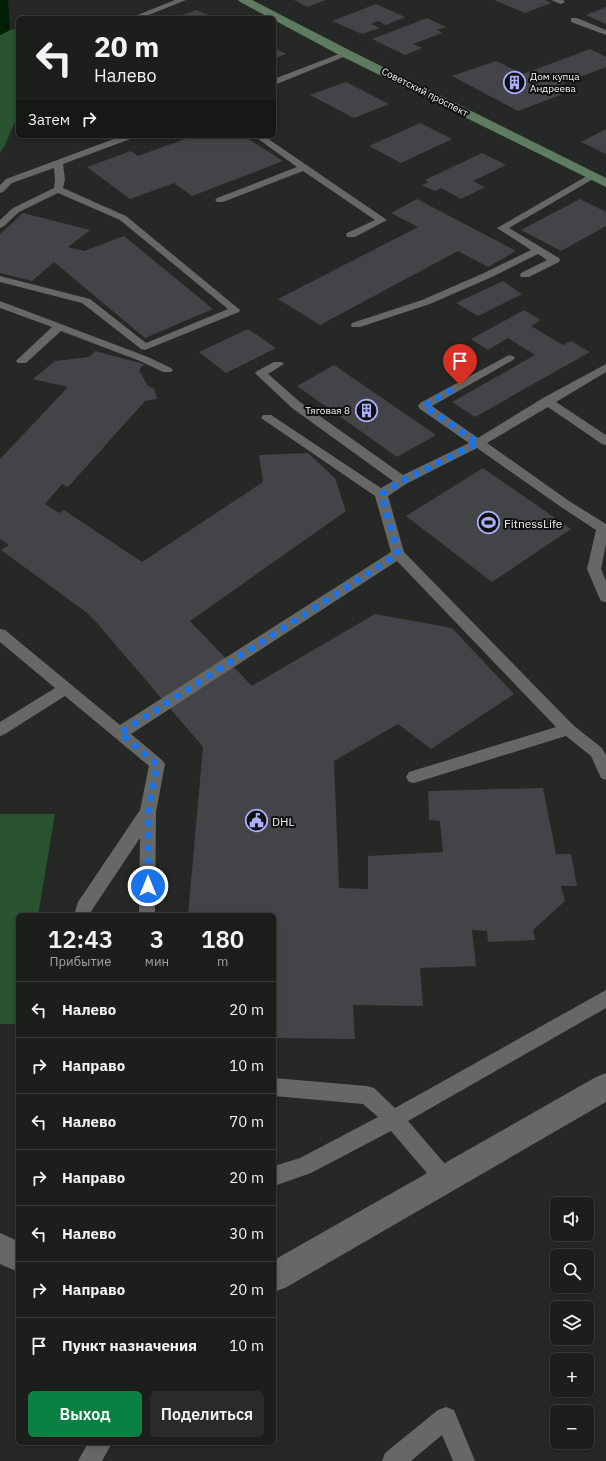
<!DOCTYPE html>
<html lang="ru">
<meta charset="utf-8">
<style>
:root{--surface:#1c1e1c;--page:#292b29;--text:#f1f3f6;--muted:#a0a2a3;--line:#3a3c3b;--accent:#0b8043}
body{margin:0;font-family:"IBM Plex Sans",sans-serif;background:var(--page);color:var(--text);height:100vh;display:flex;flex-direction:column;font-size:15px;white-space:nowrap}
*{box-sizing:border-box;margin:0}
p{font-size:13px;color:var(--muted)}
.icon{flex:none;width:22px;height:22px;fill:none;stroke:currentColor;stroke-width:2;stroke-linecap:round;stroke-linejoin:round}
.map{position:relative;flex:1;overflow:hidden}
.drawer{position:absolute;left:16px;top:913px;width:260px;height:532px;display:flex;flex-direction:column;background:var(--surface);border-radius:6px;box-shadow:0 2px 6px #0003,0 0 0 1px var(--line)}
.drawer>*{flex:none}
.top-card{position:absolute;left:16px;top:16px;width:260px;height:122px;border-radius:6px;box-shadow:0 2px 6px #0003,0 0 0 1px var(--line);background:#1c1e1c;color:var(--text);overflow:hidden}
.fabs{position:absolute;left:550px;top:1197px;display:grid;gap:8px}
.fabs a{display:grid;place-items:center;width:44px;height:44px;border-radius:6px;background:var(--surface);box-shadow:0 2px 6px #0003,0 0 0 1px var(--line);font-size:20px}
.pin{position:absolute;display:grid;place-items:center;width:34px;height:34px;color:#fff;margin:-41px -17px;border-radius:50% 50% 50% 0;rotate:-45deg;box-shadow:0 0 4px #0007}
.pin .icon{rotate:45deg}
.me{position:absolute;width:44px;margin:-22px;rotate:0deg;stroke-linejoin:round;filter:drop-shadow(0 0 3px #0008)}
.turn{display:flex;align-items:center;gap:14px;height:84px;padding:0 12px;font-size:18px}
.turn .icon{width:52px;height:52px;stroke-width:2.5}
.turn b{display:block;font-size:28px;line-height:34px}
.then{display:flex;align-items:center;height:38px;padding:0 12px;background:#0003;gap:8px;font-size:15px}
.eta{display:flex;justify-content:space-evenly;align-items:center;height:68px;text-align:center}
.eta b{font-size:24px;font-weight:600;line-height:28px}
.action{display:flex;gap:8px;margin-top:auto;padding:8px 12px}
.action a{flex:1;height:46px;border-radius:6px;background:var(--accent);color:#fff;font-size:16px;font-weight:600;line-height:46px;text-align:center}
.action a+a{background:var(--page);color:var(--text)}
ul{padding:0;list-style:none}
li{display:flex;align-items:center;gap:12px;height:56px;padding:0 12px;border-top:1px solid var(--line)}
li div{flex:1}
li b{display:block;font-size:15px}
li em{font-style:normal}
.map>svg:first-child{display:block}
.green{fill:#2a5430}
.water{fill:#002003}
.building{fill:#434447}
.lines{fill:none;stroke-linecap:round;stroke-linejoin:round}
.lane{fill:#656865;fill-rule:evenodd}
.street{fill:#656865;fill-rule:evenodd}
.secondary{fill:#5d7c62;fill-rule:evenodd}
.route{stroke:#1a73e8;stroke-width:7;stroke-dasharray:0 12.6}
.labels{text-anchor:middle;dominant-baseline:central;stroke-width:4;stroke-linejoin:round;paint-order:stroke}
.far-poi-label{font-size:10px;fill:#f1f3f1;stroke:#0f100f;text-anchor:start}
.far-street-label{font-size:10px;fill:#f1f3f1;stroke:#0f100f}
.poi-label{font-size:12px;fill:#f1f3f1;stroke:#0f100f;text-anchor:start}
</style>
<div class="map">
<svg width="606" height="1461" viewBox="0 0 606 1461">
<rect width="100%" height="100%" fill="#252825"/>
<!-- green -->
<path class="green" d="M18,29V115L4,147L0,153V35L10,30Z
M0,814H55L38,915H18V1024H0Z"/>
<!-- water -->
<path class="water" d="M0,0H8L10,30L0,35Z"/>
<!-- building -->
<path class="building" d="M294,0H326L307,7Z
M494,0H545L551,3L525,13Z
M376,4L405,17L386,25L378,21L371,24L380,28L362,34L332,21Z
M606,7V24L586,15Z
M197,10L214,18H173Z
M427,18L446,27L437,30L442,33L413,44L422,48L405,55L372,39Z
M274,48L286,54L274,59Z
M590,49L606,57V67L551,88L563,94L518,111L452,76L496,61L523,74Z
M346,82L389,104L354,118L310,95Z
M420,123L452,139L401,163L369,146Z
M606,129V154L581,142Z
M193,136H244L283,161L192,196L174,183L130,199L87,167L131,151L138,156Z
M482,153L506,165L473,181L485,187L461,199L441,188L435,191L422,185L429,182L425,180Z
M417,199L516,251L488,267L458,251L320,325L278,299L418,227L391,213Z
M580,199L606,212V226L561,251L521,230Z
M23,213L90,230L68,247L84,251L124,236L213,309L145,338L54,262L32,281L0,273V234Z
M503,281L522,294L478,316L456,303Z
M524,310L541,320L531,326L563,345L571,341L590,352L475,417L452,402L535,355L508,338L488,350L471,339Z
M248,329L276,348L226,373L199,352Z
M95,351L144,364L139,370L148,386L154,388L157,399L145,401L68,487L62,484L45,504L59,513L64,510L142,562L263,482L259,455L308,453L335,478L346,511L190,621L252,686L375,614L452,628L514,694L431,749L398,724L334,761L339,888L368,889V856L443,852L440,821L429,820L428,791L543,788L556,854H571L577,886H561L565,901L533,930L535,940L488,942L487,931L472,930L476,966L420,968L423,1006L353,1005L355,1039L274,1038V915H188L203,747L97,623L86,612L1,550L9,545L0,539V459L68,387L33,379L55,361L89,357Z
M334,365L436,435L397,457L297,386Z
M483,468L571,529L492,582L406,516Z"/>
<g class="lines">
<!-- lane -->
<path class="lane" d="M175,0H186L141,18H130Z
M551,0H563L565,2L561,4Z
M571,18H577L606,30V35L571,22Z
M344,52H347L351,54L274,85V79Z
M122,136H134L133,138L63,164L65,180L63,188L126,216L240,310L239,312L145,350L141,349L82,303L0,282V276L90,299L146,343L228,309L120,220L58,193L19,212L3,227L0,228V220L13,208L54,188L55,180L54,168L12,183L3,192L0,193V185L6,179Z
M254,136H264L387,220L355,237H347L346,235L347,233L375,220L303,171L223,202H217L215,200L217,198L297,167Z
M592,173L595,174L597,176L595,178L509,228L559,258L560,260L559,262L529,277H521L520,275L521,273L547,260L538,254L492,277L430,304L360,327H352L351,325L352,323L422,300L484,273L531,250L497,228Z
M0,301L148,357L171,368L173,370L171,372H163L140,361L61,331L26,363H18L16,361L18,359L52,327L0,308Z
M509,355L513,356L515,358L513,360L432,406L478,438L543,398L606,364V372L556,402L606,435V445L602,444L548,407L487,443L569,501L606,524V544L601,569L606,581V602L601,601L599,597L587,569L596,530L561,507L477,448L406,484L388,496L404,552L573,725L602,748L606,755V780L601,778L591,756L566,736L414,783L409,782L406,777L409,772L556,727L397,561L131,734L162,760L165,764L156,812L155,915H139L140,838L92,910L90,915H74L78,902L140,810L149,766L65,696L5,734L0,736V722L55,688L0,642V629L5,630L120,725L391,552L375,496L261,418L263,415H271L381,488L393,481L292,408L257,375L255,373L257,371L274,362H282L284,364L268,374L300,402L403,475L469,443L420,409L418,406L420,403Z
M606,990V1008L408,1121L452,1172L455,1179L452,1186L445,1189L438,1186L391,1131L311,1173L274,1186V1166L300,1158L378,1117L363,1104L274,1096V1078L367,1086L374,1088L395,1108Z
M446,1407L454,1410L475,1461H453L442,1435L411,1461H382L385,1453L438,1410Z
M88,1443H112L102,1461H78Z"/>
<!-- street -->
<path class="street" d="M606,1073V1102L285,1288L274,1292V1260L596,1077Z
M0,1233L18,1241V1272L0,1264Z"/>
<!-- secondary -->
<path class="secondary" d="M238,0H252L351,51L606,178V187L343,57L274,20V18H270L240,2Z"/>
</g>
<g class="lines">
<!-- route -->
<path class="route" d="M148,886V812L157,764L120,733L398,554L381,494L402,481L478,443L424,406L460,385"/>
</g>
<!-- icons -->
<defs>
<symbol id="building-ring" viewBox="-11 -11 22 22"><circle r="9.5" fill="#0f100f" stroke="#abaffb" stroke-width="1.5"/><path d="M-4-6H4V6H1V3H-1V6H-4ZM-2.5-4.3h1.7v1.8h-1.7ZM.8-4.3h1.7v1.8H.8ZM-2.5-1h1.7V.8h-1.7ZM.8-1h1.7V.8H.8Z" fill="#abaffb"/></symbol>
<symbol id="stadium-ring" viewBox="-11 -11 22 22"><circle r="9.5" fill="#0f100f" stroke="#abaffb" stroke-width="1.5"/><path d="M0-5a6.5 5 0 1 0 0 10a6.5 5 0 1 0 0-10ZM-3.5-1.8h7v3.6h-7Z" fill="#abaffb"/></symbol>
<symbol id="civic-ring" viewBox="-11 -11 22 22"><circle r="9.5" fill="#0f100f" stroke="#abaffb" stroke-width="1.5"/><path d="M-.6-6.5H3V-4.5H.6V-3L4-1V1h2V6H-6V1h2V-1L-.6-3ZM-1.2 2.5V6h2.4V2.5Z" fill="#abaffb"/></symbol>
</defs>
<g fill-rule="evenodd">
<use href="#building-ring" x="502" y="70" width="25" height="25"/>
<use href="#building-ring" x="354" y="398" width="25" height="25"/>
<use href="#stadium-ring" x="476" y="510" width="25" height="25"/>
<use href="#civic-ring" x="244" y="808" width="25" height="25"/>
</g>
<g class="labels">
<!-- far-poi labels -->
<g class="far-poi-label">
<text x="530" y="76">Дом купца<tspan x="530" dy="12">Андреева</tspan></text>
<text x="350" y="410" text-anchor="end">Тяговая 8</text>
</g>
<!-- far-street labels -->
<g class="far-street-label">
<text transform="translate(425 92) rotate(27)">Советский проспект</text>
</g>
<!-- poi labels -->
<g class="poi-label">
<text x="504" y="523">FitnessLife</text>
<text x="272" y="821">DHL</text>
</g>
</g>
</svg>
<div class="fabs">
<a><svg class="icon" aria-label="sound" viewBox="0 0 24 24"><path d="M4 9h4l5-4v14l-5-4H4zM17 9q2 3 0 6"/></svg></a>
<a><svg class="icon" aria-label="search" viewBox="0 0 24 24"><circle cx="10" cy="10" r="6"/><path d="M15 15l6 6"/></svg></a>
<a><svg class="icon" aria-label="layers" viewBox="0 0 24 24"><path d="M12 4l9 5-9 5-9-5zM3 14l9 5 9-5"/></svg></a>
<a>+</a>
<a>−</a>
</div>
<div class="pin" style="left:460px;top:385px;background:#d93025"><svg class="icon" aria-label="arrive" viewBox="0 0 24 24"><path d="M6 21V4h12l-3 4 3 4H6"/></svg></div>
<svg class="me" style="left:148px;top:886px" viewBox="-20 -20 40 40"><circle r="17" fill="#1a73e8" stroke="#fff" stroke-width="3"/><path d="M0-11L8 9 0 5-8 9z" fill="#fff"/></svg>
<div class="top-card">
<div class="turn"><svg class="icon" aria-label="left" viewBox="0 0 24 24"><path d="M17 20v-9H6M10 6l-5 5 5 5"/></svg><div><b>20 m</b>Налево</div></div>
<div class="then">Затем<svg class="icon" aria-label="right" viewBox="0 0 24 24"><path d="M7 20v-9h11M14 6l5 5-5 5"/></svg></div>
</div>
<section class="drawer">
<div class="eta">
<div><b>12:43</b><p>Прибытие</p></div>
<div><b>3</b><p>мин</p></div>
<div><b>180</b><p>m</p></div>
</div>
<ul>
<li><svg class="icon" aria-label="left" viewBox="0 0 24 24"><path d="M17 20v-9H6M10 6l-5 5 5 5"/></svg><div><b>Налево</b></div><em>20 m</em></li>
<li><svg class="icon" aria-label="right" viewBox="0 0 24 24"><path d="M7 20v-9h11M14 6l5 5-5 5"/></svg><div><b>Направо</b></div><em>10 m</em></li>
<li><svg class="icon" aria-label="left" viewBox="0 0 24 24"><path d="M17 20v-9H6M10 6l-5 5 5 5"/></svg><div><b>Налево</b></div><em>70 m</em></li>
<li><svg class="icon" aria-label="right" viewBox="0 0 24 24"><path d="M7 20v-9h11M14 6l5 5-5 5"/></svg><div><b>Направо</b></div><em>20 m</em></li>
<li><svg class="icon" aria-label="left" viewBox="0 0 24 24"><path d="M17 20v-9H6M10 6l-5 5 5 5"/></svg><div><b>Налево</b></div><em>30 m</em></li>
<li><svg class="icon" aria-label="right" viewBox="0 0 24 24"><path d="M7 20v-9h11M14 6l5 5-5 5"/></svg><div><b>Направо</b></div><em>20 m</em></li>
<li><svg class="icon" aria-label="arrive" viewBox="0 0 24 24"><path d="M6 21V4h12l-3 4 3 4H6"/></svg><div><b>Пункт назначения</b></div><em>10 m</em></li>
</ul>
<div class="action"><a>Выход</a><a>Поделиться</a></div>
</section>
</div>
